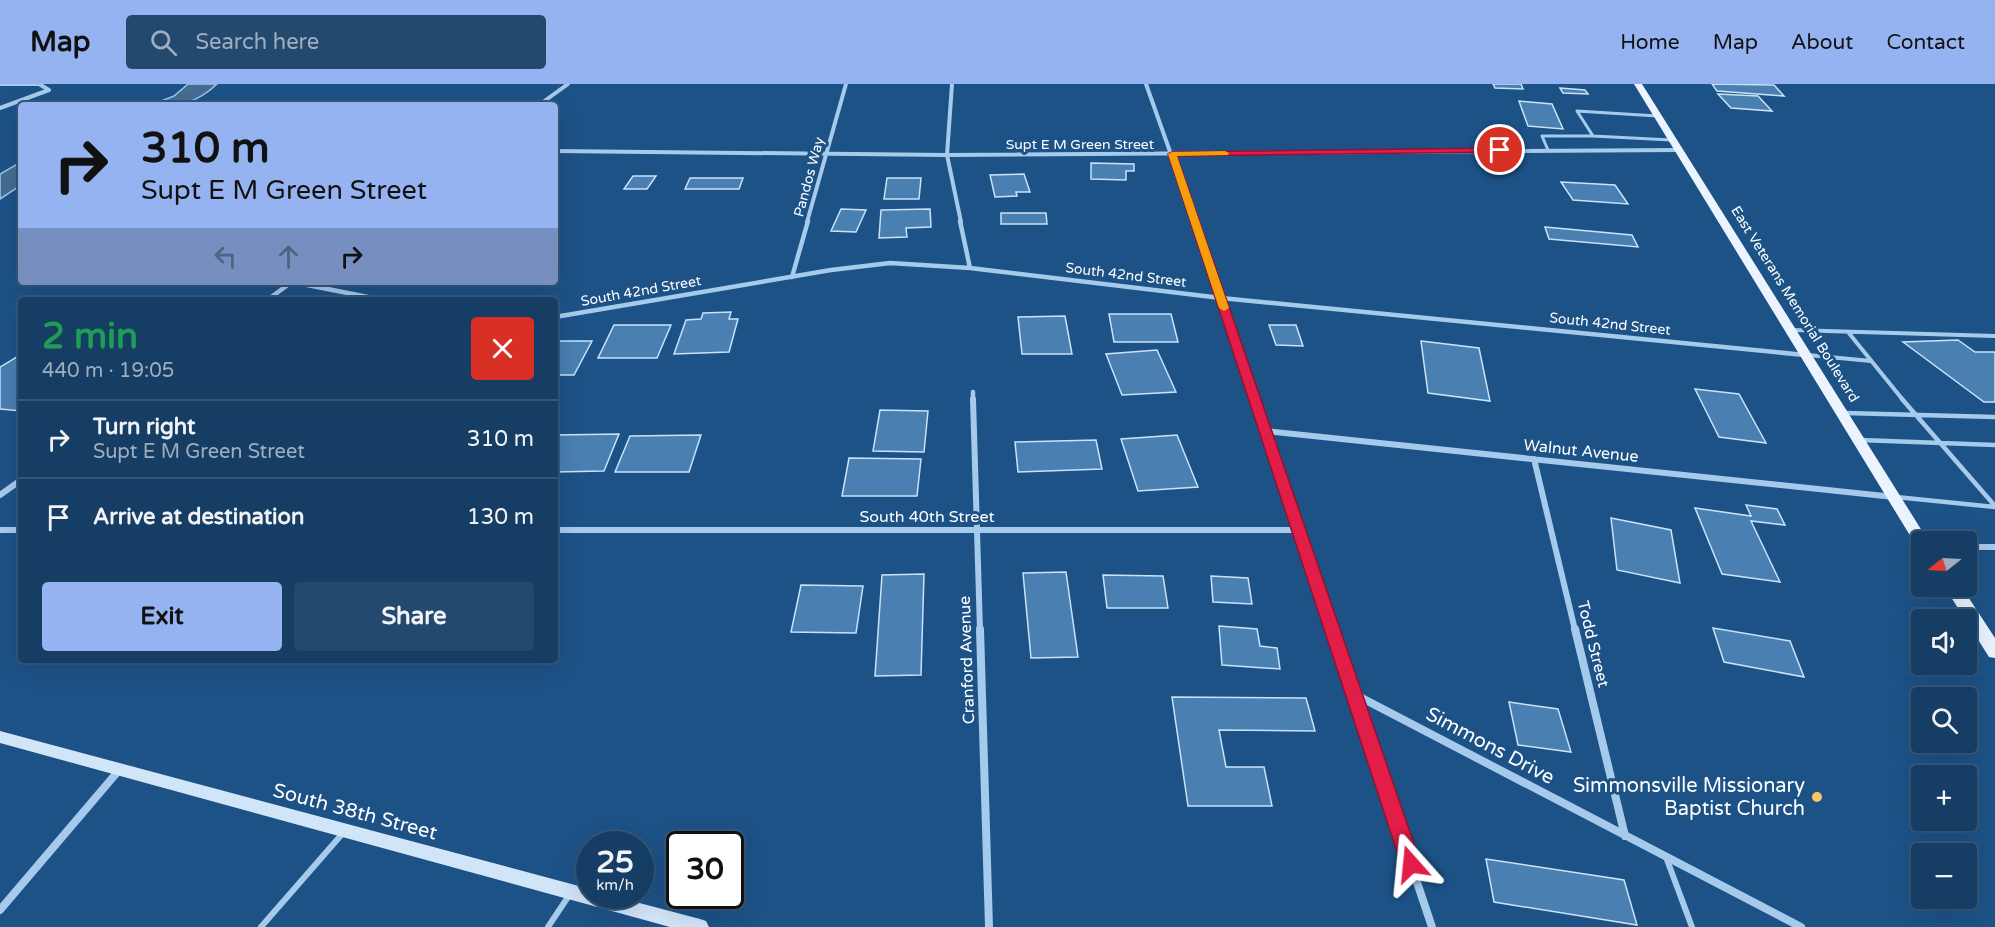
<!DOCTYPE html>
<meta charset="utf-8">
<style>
:root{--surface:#163e65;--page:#23496e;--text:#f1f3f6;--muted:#9eaebf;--line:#355779;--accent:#95b2f1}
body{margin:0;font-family:"Varela Round",sans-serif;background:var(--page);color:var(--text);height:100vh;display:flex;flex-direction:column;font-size:22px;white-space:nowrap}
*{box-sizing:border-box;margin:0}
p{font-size:20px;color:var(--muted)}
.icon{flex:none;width:33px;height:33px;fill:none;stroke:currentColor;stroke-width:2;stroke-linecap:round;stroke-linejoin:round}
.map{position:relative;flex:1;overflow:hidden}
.details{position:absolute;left:18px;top:213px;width:540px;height:366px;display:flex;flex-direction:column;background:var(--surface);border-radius:6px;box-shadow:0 6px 24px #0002,0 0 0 2px var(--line)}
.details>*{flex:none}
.guide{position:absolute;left:18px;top:18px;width:540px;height:183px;border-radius:6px;box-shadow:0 6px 24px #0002,0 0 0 2px var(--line);background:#95b2f1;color:#111;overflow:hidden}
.needle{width:39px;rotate:252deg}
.buttons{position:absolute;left:1911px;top:447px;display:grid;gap:12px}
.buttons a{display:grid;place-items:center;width:66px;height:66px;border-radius:6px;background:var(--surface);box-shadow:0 6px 24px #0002,0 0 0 2px var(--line);font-size:30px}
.speed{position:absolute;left:576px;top:747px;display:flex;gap:12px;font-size:30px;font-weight:700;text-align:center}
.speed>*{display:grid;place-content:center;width:78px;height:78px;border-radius:50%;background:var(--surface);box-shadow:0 6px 24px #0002,0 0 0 2px var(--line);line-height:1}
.speed small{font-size:15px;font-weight:400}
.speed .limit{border:3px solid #111;border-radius:9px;background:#fff;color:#111}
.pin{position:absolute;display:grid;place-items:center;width:51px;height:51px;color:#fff;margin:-26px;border:3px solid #fff;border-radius:50%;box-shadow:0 2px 6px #0007}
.me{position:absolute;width:66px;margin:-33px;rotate:342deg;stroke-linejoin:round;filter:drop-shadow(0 0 4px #0008)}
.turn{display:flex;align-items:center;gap:21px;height:126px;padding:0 24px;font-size:27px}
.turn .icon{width:78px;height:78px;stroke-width:2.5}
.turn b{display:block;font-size:42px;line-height:51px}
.lanes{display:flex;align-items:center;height:57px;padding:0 24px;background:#0003;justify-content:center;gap:30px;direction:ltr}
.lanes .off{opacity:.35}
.round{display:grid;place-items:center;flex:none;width:63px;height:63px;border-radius:6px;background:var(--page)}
.overview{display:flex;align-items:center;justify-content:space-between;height:102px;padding:0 24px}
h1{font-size:36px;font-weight:700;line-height:45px;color:#1e9e55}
.action{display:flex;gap:12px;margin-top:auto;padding:12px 24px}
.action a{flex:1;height:69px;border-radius:6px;background:var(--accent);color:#111;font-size:24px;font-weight:700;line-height:69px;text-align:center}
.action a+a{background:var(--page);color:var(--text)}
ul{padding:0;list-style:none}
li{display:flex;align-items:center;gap:18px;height:78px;padding:0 24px;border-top:2px solid var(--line)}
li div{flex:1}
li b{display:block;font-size:22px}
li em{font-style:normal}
header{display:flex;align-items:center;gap:36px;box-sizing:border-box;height:84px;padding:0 30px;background:var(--accent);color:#111}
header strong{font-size:28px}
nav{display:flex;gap:33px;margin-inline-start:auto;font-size:21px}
.search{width:420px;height:54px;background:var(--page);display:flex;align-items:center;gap:15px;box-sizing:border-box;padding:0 21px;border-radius:6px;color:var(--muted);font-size:22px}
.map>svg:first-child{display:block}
.water{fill:#466c92;stroke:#99c5ed;stroke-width:1.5}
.building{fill:#4a7fb2;stroke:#cae2f8;stroke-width:1.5}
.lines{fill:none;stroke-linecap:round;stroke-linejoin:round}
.lane-far3{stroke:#a6caeb;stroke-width:3}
.lane-far2{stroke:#a6caeb;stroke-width:4}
.lane-far1{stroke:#a6caeb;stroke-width:4.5}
.lane{stroke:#a6caeb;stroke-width:6}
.street-far3{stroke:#a6caeb;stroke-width:4}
.street-far2{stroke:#a6caeb;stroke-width:4.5}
.street-far1{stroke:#a6caeb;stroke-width:6}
.street{stroke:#a6caeb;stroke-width:8}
.secondary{fill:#d1e5f8;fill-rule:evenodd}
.primary{fill:#eaf3fe;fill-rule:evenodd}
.route{fill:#e11d48;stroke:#92132f;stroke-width:1.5}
.slow{fill:#f59e0b}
.poi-dot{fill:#fbc564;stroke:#1d5287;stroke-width:2}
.labels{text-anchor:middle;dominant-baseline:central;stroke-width:6;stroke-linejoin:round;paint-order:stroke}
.far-street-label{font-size:14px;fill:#fff;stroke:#1d5287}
.street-label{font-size:16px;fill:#fff;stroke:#1d5287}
.near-street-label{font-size:20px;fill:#fff;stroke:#1d5287}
.near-poi-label{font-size:20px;fill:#fff;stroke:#1d5287;text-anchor:end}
</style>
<header>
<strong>Map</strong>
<div class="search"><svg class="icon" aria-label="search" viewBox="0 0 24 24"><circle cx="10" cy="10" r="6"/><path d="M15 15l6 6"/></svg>Search here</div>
<nav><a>Home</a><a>Map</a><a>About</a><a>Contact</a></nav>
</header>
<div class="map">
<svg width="1995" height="843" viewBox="0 0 1995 843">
<rect width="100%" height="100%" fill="#1d5287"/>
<!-- water -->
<path class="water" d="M188,0H217C195,21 180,21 151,21L174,12Z
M21,78V101L0,115V90Z"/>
<!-- building -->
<path class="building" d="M1493,0H1521L1523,5L1495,4Z
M1712,0L1774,1L1784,12L1717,7Z
M1560,4L1585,6L1588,10L1563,9Z
M1718,10L1758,12L1772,27L1731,24Z
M1519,17L1552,20L1563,45L1528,42Z
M1091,79L1134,80V87H1126V96L1091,95Z
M1024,90L1030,108H1016L1017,112L995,113L990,91Z
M633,92H656L647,105H624Z
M690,94H743L739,105H685Z
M887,94H921L919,115H884Z
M1561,98L1615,101L1628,120L1573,116Z
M841,125L866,126L856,148L831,147Z
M930,125L931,143L906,144L907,153L879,154L881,126Z
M1001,129H1046L1047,140H1001Z
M1545,143L1632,151L1638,163L1549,155Z
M731,228L729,235H738L729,268L674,270L686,236L701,235L703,229Z
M1109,230H1171L1178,258H1114Z
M1065,232L1072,270H1022L1018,233Z
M614,241H671L657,274H598Z
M1269,241H1296L1303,262L1276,261Z
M1958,256L1975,268H1995V318H1984L1903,258Z
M555,257H592L574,291H555Z
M1421,257L1479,264L1490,317L1428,309Z
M1157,266L1176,308L1122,311L1106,270Z
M20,271L21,327L0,325V283Z
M1695,305L1739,310L1766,359L1719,353Z
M880,326L928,327L924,368L873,367Z
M619,350L604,387L555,388V351Z
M701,351L689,388H615L630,352Z
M1177,351L1198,403L1138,407L1121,355Z
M1096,356L1102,385L1018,388L1015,358Z
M849,374L921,375L917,412H842Z
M1746,421L1777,425L1785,441L1751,437L1780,498L1722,490L1695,424L1751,432Z
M1611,434L1671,446L1680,499L1617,486Z
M1066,488L1078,573L1031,574L1023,489Z
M924,490L921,591L875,592L882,491Z
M1103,491L1163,492L1168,524H1107Z
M1211,492L1248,494L1252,520L1213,518Z
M801,501L863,502L856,549L791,548Z
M1219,542L1257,545L1260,562L1277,564L1280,585L1222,581Z
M1713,544L1790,557L1804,593L1724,578Z
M1172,613L1306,614L1315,647L1219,646L1226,683H1264L1272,722H1188Z
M1509,618L1558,625L1571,668L1518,661Z
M1486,775L1624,796L1637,841L1494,818Z"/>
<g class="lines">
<!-- lane-far3 -->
<path class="lane-far3" d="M1657,32L1577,27L1593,52L1671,56
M1548,66L1542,52H1593"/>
<!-- lane-far2 -->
<path class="lane-far2" d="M1793,246L1995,252
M1848,248L1903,316
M1808,271L1871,277"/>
<!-- lane-far1 -->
<path class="lane-far1" d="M1902,315L1995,422
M1845,329L1995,333
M1860,356L1995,361
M1896,413L1995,423"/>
<!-- lane -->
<path class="lane" d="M1666,773L1692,843
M261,843L343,749
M548,843L570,810"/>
<!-- street-far3 -->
<path class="street-far3" d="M0,0H38
M952,0L947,71L961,138
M1146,0L1195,138
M539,21L568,0
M0,24L49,6L39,0
M555,67L947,71L1677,66
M807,138L846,0"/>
<!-- street-far2 -->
<path class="street-far2" d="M960,137L970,184
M1195,137L1255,316
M792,193L808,137
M292,198L383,216
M267,216L292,198
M555,233L831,186L890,179L970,184L1221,214L1805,271
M973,308V316"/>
<!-- street-far1 -->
<path class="street-far1" d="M973,315L980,546
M1254,315L1332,546
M1265,347L1894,413
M1534,375L1575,546
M0,411L21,396
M0,446H21
M555,446H1298
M1966,463H1995"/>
<!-- street -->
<path class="street" d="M980,545L989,843
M1332,545L1432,843
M1575,545L1625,752
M1356,611L1801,843
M0,826L120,685"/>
<!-- secondary -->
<path class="secondary" d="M0,647L590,805V812H613L700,835L706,837L709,843H670L0,659Z"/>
<!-- primary -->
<path class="primary" d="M1634,0H1642L1929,458H1922V463L1914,458Z
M1944,502H1961L1995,554V574L1989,573Z"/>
</g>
<!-- route -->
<path class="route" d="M1500,64L1505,66L1503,68L1177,72L1421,780L1418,786L1411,788L1404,786L1401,780L1168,70L1172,68Z"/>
<!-- slow -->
<path class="slow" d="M1225,67L1229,69L1228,71L1177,72L1229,224L1224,227L1219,224L1168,70L1172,68Z"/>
<!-- markers -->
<circle class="poi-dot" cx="1817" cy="713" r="6"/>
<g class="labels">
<!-- far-street labels -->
<g class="far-street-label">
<text x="1080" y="60">Supt E M Green Street</text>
<text transform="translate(809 93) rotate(-75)">Pandos Way</text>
<text transform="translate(1126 191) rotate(7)">South 42nd Street</text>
<text transform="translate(641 207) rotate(-10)">South 42nd Street</text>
<text transform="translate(1795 220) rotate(58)">East Veterans Memorial Boulevard</text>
<text transform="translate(1610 240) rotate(6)">South 42nd Street</text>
</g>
<!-- street labels -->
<g class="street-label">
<text transform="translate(1581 367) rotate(6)">Walnut Avenue</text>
<text x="927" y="433">South 40th Street</text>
<text transform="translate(1593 560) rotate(76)">Todd Street</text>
<text transform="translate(967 576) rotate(-92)">Cranford Avenue</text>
</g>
<!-- near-street labels -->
<g class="near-street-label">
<text transform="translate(1490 662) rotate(28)">Simmons Drive</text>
<text transform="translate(355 728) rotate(15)">South 38th Street</text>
</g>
<!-- near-poi labels -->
<g class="near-poi-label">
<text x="1805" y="702">Simmonsville Missionary<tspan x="1805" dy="23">Baptist Church</tspan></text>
</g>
</g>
</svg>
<div class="buttons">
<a><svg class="needle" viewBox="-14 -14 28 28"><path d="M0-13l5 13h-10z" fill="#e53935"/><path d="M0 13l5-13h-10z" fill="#9eaebf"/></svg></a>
<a><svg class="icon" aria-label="sound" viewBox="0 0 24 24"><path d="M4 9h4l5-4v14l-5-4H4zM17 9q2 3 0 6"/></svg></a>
<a><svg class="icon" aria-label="search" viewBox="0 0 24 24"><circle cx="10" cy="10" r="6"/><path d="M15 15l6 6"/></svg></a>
<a>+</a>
<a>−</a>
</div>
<div class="speed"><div>25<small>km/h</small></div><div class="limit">30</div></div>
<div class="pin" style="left:1500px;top:66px;background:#d93025"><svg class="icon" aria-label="arrive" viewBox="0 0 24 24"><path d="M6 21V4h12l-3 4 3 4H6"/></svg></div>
<svg class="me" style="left:1411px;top:780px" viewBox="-20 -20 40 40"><path d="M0-17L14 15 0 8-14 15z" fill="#e11d48" stroke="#fff" stroke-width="4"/></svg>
<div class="guide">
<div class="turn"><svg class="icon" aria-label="right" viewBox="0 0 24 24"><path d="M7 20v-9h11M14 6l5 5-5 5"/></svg><div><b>310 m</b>Supt E M Green Street</div></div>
<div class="lanes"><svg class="icon off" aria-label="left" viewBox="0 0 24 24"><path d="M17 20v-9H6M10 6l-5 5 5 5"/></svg><svg class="icon off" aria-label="ahead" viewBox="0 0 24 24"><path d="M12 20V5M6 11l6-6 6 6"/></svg><svg class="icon" aria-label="right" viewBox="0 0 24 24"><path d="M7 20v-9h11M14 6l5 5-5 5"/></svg></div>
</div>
<section class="details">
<div class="overview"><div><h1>2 min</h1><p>440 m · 19:05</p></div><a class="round" style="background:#d93025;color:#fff"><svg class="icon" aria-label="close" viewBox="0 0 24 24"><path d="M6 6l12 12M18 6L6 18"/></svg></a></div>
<ul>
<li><svg class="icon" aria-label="right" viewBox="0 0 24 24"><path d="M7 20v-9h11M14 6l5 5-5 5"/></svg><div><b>Turn right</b><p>Supt E M Green Street</p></div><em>310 m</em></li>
<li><svg class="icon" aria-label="arrive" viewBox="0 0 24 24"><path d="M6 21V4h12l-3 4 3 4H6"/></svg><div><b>Arrive at destination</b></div><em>130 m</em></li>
</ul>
<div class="action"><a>Exit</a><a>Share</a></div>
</section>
</div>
